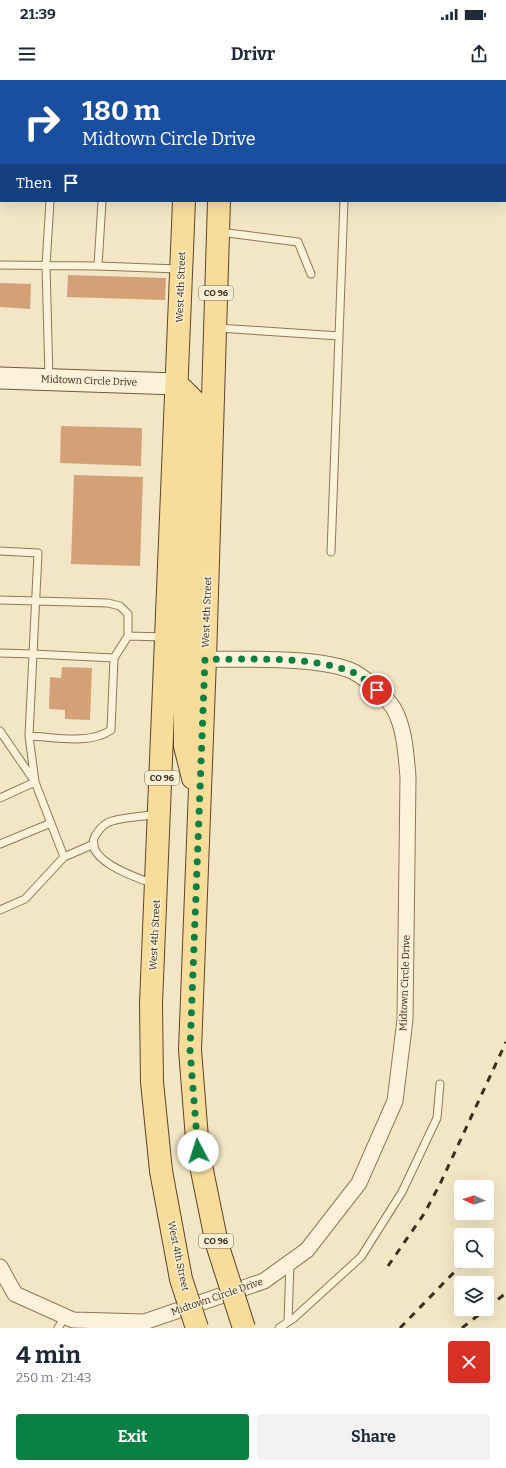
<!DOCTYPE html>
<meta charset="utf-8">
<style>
:root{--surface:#fff;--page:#f2f2f3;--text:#1f2937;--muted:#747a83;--accent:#0b8043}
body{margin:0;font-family:Bitter,serif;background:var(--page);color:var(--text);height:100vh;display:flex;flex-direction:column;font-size:15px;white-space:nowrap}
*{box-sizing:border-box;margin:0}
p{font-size:13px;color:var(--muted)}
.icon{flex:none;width:22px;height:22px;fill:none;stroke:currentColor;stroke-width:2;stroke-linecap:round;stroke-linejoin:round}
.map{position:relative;height:1248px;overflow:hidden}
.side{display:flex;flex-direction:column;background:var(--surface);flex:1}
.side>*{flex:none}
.guide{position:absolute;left:0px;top:0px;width:506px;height:122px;box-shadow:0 4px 16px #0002;background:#1a4fa0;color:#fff;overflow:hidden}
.needle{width:26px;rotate:273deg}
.controls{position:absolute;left:454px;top:1100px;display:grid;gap:8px}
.controls a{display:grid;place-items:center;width:40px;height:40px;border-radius:4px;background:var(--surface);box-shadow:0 4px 16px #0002;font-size:20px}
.pin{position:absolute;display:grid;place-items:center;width:34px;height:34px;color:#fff;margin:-17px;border:2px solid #fff;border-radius:50%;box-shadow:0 1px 4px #0007}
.me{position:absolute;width:44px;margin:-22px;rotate:355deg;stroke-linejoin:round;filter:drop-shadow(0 0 3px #0008)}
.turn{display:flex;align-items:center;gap:14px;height:84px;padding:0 16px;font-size:18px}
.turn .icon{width:52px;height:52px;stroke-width:2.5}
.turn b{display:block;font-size:28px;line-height:34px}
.then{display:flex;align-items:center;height:38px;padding:0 16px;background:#0003;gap:8px;font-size:15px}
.round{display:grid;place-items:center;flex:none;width:42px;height:42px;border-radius:4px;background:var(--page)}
.headline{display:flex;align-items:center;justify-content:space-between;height:68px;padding:0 16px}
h1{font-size:24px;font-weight:700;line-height:30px}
.cta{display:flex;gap:8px;margin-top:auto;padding:8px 16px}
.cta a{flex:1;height:46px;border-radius:4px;background:var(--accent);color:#fff;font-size:16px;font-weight:700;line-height:46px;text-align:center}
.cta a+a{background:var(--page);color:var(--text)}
.status{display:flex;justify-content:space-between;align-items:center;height:28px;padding:0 20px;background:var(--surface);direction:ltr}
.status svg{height:11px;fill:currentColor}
header{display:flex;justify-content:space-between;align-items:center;height:52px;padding:0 16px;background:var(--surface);font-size:18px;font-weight:700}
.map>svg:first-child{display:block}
.building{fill:#d4a077}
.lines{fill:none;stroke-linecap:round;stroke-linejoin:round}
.lane-casing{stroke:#907759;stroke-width:9}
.street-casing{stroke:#907759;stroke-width:17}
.secondary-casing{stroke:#71583c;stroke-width:23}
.primary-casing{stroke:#5d452d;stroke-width:24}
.lane{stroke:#fcf2d9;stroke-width:7}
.street{stroke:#fcf2d9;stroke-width:15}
.secondary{stroke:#fcf2d9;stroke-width:21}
.primary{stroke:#f8dd9a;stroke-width:22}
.rail{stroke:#3e2e1e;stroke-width:3;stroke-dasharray:7 7;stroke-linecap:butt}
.primary-bridge-casing{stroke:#5d452d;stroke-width:24;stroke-linecap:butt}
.primary-bridge{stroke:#f8dd9a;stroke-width:22}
.route{stroke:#0b8043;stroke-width:7;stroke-dasharray:0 12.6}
.labels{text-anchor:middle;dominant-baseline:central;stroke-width:3;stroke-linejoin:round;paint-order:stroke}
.shield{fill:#f9efd5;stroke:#766855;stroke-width:1}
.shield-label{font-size:9px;font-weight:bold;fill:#3e2e1e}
.street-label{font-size:10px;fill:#3e2e1e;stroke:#f9efd5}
</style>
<div class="status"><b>21:39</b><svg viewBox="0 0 49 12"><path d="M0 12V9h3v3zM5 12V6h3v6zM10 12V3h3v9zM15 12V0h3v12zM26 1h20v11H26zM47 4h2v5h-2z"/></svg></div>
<header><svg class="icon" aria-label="menu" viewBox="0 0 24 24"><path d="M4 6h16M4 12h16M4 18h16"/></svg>Drivr<svg class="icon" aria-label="share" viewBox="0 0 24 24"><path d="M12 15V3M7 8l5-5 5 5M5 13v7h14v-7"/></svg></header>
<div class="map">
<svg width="506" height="1248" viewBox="0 0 506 1248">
<rect width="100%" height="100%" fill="#f2e6c5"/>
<!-- building -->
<path class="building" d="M68,195L166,198L165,220L67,217Z
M0,203L31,204L30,229L0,227Z
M61,346L142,348L141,386L60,383Z
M74,395L143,397L140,486L71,484Z
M62,587L92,588L90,640L65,639V630L49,629L50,597L61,598Z"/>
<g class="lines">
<defs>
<path id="lane" d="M55,1V0
M109,1L110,0
M349,1V0
M0,78H1
M220,152L298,162L311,194
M0,185L98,186L102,121
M98,186L178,189
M218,248L339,256
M49,298L46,186L50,121
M0,471L38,473L33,574L0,573
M331,472L344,121
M0,520L108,523L120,526L128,534V556
M0,651L35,702L0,718
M29,656C55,657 89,665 111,650L114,578
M0,764L51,743
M64,777L35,702L29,656L33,574L114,578L128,556L164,557
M154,804C137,798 83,780 95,756C98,751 102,746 107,743C119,737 143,737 156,734
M0,830L25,819L64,777L94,764
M288,1242L290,1183
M58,1248L65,1237
M279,1248L294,1238L361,1177L402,1112L437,1038L440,1004"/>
<path id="street" d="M495,1V0
M0,1187L15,1214L73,1240L144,1242L264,1201L307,1170L359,1103L395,1021L405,940L408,697C406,675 405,649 394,629C385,615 368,600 354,592C321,576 243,580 205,579"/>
<path id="secondary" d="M0,298L177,304"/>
<path id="primary" d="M189,1V0
M223,1V0
M177,304L195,322L185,626V666L193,698
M198,1071L190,970L205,579L219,121
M161,1091L152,1002L151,923L184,121"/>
</defs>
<!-- lane casing -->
<use href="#lane" class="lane-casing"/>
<!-- street casing -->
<use href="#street" class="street-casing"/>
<!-- secondary casing -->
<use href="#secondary" class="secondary-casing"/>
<!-- primary casing -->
<use href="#primary" class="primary-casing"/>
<!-- lane -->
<use href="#lane" class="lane"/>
<!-- street -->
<use href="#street" class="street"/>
<!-- secondary -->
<use href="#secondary" class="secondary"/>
<!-- primary -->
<use href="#primary" class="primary"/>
<!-- rail -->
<path class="rail" d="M487,1163L495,1156
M388,1186L424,1134L440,1104L506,962
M487,1228L506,1213
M400,1248L465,1181
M462,1248L486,1229"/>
<defs>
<path id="primary-bridge" d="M198,1071L217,1164L244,1248
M161,1091L181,1199L197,1248"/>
</defs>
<!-- primary-bridge casing -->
<use href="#primary-bridge" class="primary-bridge-casing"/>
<!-- primary-bridge -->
<use href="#primary-bridge" class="primary-bridge"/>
</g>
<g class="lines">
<!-- route -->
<path class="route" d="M198,1071L190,970L205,579C251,580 309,575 352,592C361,595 369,604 377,610"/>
</g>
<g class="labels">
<!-- shield labels -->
<g class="shield">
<rect x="199" y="206" width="34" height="14" rx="3"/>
<rect x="145" y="691" width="34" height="14" rx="3"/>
<rect x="199" y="1154" width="34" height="14" rx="3"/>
</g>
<g class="shield-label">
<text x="216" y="213">CO 96</text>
<text x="162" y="698">CO 96</text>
<text x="216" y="1161">CO 96</text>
</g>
<!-- street labels -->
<g class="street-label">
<text transform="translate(181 207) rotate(-88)">West 4th Street</text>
<text transform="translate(89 301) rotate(2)">Midtown Circle Drive</text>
<text transform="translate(207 532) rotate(-88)">West 4th Street</text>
<text transform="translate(155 855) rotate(-87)">West 4th Street</text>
<text transform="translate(405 903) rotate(-88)">Midtown Circle Drive</text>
<text transform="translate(178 1176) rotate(78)">West 4th Street</text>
<text transform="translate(217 1217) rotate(-19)">Midtown Circle Drive</text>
</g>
</g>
</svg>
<div class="controls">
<a><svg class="needle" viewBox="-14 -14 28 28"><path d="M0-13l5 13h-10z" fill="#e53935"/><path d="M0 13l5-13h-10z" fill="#747a83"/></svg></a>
<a><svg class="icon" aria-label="search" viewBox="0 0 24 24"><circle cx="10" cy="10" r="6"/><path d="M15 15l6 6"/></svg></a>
<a><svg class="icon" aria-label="layers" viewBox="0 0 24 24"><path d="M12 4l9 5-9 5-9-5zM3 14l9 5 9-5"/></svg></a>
</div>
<div class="pin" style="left:377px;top:610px;background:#d93025"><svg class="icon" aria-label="arrive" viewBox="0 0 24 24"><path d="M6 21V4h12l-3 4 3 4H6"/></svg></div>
<svg class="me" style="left:198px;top:1071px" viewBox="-20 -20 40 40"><circle r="19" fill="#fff"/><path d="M0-13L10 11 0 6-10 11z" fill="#0b8043"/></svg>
<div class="guide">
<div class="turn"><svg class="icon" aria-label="right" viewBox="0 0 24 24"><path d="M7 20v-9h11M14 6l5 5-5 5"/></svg><div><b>180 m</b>Midtown Circle Drive</div></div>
<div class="then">Then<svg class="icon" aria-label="arrive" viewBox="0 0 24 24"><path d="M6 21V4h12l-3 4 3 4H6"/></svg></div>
</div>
</div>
<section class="side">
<div class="headline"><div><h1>4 min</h1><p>250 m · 21:43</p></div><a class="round" style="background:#d93025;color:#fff"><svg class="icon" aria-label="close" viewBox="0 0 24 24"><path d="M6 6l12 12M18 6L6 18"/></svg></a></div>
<div class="cta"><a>Exit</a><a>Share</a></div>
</section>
